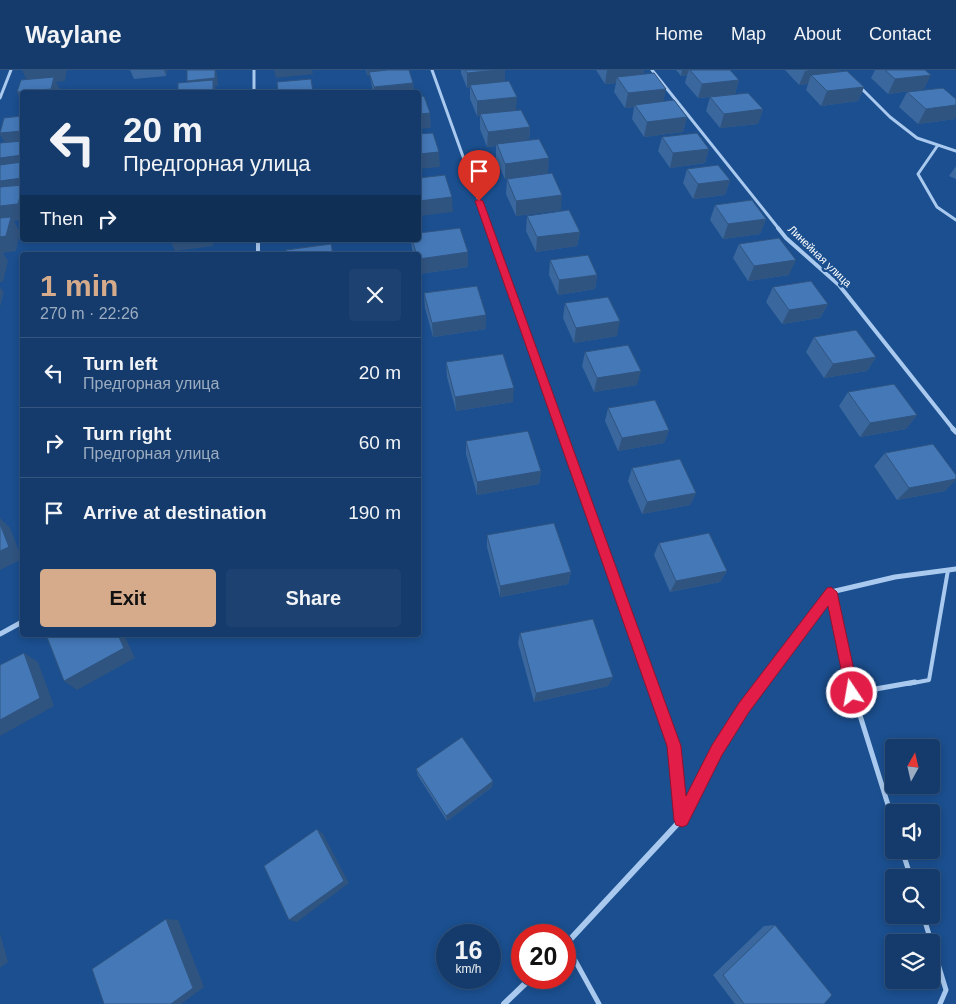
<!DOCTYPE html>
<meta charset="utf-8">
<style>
:root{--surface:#143b6b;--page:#1d4271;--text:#f1f3f6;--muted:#9dadc1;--line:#33557e;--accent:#d6ab8b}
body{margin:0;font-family:Helvetica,sans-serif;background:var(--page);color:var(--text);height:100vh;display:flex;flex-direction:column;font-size:19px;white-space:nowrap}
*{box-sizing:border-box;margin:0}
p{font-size:16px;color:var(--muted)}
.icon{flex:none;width:28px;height:28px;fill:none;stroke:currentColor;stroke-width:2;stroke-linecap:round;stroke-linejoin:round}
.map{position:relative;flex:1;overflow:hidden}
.side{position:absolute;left:20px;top:182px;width:401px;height:385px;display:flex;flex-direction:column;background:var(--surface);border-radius:5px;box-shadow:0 2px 8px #0003,0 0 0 1px var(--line)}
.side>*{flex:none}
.banner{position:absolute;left:20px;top:20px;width:401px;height:152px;border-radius:5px;box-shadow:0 2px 8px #0003,0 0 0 1px var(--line);background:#143b6b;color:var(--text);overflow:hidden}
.needle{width:32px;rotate:8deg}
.tools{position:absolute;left:885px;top:669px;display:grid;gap:10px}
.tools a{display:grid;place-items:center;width:55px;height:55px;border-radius:5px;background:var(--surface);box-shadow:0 2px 8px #0003,0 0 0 1px var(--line);font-size:25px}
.speed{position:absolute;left:436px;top:854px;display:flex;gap:10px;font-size:25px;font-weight:700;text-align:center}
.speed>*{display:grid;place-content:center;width:65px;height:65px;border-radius:50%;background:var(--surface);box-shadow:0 2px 8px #0003,0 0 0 1px var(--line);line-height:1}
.speed small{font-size:12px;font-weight:400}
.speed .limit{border:8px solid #d22;background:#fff;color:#111}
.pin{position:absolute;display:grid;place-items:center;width:42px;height:42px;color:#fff;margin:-51px -21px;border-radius:50% 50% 50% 0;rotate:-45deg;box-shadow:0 0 5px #0007}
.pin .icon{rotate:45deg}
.me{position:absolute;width:55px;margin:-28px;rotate:348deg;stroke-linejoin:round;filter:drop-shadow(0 0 4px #0008)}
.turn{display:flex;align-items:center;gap:18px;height:105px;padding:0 20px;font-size:22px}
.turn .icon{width:65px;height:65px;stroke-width:2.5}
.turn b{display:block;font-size:35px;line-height:42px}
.then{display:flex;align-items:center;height:48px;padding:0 20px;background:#0003;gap:10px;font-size:19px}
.round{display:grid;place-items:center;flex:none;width:52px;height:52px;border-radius:5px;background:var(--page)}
.overview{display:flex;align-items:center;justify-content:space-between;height:85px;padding:0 20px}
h1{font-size:30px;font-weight:600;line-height:38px;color:var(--accent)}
.cta{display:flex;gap:10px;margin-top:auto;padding:10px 20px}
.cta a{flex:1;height:58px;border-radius:5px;background:var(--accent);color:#111;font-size:20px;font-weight:600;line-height:58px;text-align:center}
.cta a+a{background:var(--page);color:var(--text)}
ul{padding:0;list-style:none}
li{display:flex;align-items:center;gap:15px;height:70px;padding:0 20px;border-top:1px solid var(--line)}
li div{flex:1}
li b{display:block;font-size:19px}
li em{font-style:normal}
header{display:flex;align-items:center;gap:30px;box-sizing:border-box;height:70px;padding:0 25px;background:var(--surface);border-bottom:1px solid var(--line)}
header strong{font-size:24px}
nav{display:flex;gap:28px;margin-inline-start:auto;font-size:18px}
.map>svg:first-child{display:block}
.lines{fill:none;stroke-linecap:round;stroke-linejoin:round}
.lane-far1{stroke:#a9c9ee;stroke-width:4}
.lane{stroke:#a9c9ee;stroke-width:5}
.street-far3{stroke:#a9c9ee;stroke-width:3}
.street-far2{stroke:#a9c9ee;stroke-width:4}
.street-far1{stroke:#a9c9ee;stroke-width:5}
.street{stroke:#a9c9ee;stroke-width:6}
.wall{fill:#3a679d}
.shaded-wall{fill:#305480}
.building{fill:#4478b7;stroke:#305480}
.route{fill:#e11d48;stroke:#92132f}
.labels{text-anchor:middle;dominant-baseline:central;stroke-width:5;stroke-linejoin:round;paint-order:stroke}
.far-street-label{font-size:11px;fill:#fff;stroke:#1b4f8f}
</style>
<header>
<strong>Waylane</strong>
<nav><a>Home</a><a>Map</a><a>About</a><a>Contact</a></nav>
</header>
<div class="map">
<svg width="956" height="934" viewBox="0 0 956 934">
<rect width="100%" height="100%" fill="#1b4f8f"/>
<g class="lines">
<!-- lane-far1 -->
<path class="lane-far1" d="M831,522L851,614
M908,614L929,610L948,500"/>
<!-- lane -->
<path class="lane" d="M851,612L853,623L915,612
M853,623L894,754
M902,780L911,808
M923,845L946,920L940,934
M566,874L599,934"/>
<!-- street-far3 -->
<path class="street-far3" d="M254,0V22
M432,0L489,159
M652,0L779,159
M859,16L890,47L917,68L956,81
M0,28L11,0
M938,75L918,104L937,137L956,150"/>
<!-- street-far2 -->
<path class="street-far2" d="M489,158L561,360
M778,158L786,168L839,215L954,360
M258,170V185"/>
<!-- street-far1 -->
<path class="street-far1" d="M560,359L652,614
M953,359L956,362
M0,564L22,552
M762,614L831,522L895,507L956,499"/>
<!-- street -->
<path class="street" d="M682,749L717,680L763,612
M565,875L681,750L674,676L651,612
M504,934L531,908"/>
</g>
<!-- wall -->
<path class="wall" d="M130,0H167L166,6L134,9Z
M366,0H409L413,13L414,22H373L370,6H367Z
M461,0H505V11L516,40L530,57L529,70L548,103L505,109L496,89V76L487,77L480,59V45L477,46L470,29V17L467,18L461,3Z
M596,0H644L643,4L666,19L663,31L687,47L683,62L644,67L632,49L634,37L625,38L614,22L616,13L605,14Z
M676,0H730L739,10L735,24L763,39L758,54L720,58L706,41L710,27L698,28L685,13L687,5L681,6Z
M785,0H839L838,2L864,17L858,31L821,36L806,20L808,14L799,15Z
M875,0H925L924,19L888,24L871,8Z
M907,22L955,49L918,54L899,37Z
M662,67L709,79L705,93L670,98L658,81Z
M956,96V109L949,106Z
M687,99L730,110L725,125L693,129L683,113Z
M507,109L561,140L516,146L506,124Z
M715,135L766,149L760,164L723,169L710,150Z
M527,146L580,162L577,176L536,182L526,161Z
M411,170H419L468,182V197L419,204V185H414L412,179Z
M739,174L789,205L748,211L733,188Z
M550,190L597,205L595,219L558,225L549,205Z
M773,217L828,234L820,248L782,254L766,232Z
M424,223L486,245V259L433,267L425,238Z
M565,233L617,266L574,273L563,248Z
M814,267L876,287L867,301L824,308L806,282Z
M585,282L637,315L594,322L582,296Z
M446,292L513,332L456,341L447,307Z
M848,322L917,345L906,359L860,367L839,336Z
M608,338L669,360L664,373L618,381L605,351Z
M466,371L541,401L539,414L477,425L466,384Z
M885,383L945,421L897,430L874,396Z
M632,398L696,423L690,435L642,444L628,411Z
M487,465L571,502L568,514L500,527L487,477Z
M659,473L727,501L720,512L670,522L654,485Z
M520,563L613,607L608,616L534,632L518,573Z
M416,699L492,717L447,751L418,706Z
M775,855L824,934H735L713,905L764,856Z"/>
<!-- shaded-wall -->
<path class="shaded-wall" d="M22,0H67L65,11L56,12L61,21L60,22H22V33L17,22L29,15Z
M164,0H167L166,6Z
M216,0L217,5L218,16H215L217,22L189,19L187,11Z
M274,0H312L313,4L276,8Z
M367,0H405L369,2L370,6H367Z
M498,0H505V14L470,15V17L467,18V3Z
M607,0H644L642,10L617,7L616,13L605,14Z
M682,0H689L687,5L681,6Z
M810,0H839L835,11L811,5L808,14L799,15L805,1Z
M931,5L924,19L888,24L895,9Z
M739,10L735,24L698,28L702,14Z
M413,13L414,22H374V17Z
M864,17L858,31L821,36L827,21Z
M666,19L663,33L635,35L634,37L625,38L628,23Z
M517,27L516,41L477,46V31Z
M956,35V47L955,49L918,54L926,39Z
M763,39L758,54L720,58L724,44Z
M430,43L431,58L419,59V44Z
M687,47L683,62L644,67L647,52Z
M530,57L529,72L497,74L496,76L487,77L488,62Z
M22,61V77L8,78L0,65V63Z
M709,79L705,93L670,98L673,83Z
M439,82L440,97L419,99V84Z
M22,85V101L0,100V88Z
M549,88L548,103L505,109V94Z
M22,108V150L14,151L20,162L16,181L3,183L8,191L3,212H0V111Z
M730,110L725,125L693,129L698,114Z
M562,125L561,140L516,146V131Z
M452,127L453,142L419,146V131Z
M766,149L760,164L723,169L728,154Z
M580,162L577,176L536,182L537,167Z
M170,170H213V176L175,181Z
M468,182V197L419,204V189Z
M796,190L789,205L748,211L754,196Z
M597,205L595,219L558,225L559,210Z
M0,217L4,222L0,237Z
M828,234L820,248L782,254L789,240Z
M486,245V259L433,267L432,253Z
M620,251L617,266L574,273L576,258Z
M876,287L867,301L824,308L833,294Z
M641,301L637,315L594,322L597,308Z
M514,318L513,332L456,341L455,327Z
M917,345L906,359L860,367L870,353Z
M669,360L664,373L618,381L622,368Z
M541,401L539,414L477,425V412Z
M956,409V410L945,421L897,430L909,418Z
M696,423L690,435L642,444L647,432Z
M0,448L10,458L22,489L0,500Z
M727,501L720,512L670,522L676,511Z
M571,502L568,514L500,527V516Z
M118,565H124L135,588L77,620L64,611Z
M24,583L38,592L54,636L0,666V650Z
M613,607L608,616L534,632L536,623Z
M493,711L492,717L447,751L446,746Z
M317,759L323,764L349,813L297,852L289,850Z
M166,849L178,850L204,917L181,934H171Z
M0,863L8,892L0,898Z"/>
<!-- building -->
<path class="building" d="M187,0H215V8L187,11Z
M388,0H409L413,13L374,17L369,2Z
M465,0H498L467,3Z
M690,0H730L739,10L702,14Z
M885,0H925L931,5L895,9Z
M847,1L864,17L827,21L811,5Z
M654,3L666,19L628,23L617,7Z
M54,7L51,19L17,22L21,10Z
M311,9L313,22H278L277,12Z
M213,10V22H178V13Z
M509,11L517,27L477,31L470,15Z
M943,18L956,29V35L926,39L907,22Z
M748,23L763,39L724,44L710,27Z
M424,26L430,43L419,44V27Z
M674,30L687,47L647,52L635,35Z
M521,40L530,57L488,62L480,44Z
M22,46V61L0,63L4,48Z
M433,63L439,82L419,84V64Z
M697,63L709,79L673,83L662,67Z
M539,69L549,88L505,94L497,74Z
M22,71V85L0,88V73Z
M22,92V108L0,111V95Z
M718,95L730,110L698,114L687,99Z
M552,103L562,125L516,131L507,109Z
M445,105L452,127L419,131V108Z
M22,115V118L18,134L0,136V117Z
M752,130L766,149L728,154L715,135Z
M569,140L580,162L537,167L527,146Z
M11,147L6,166L0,167V148Z
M460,158L468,182L419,189V185H417L412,170H419V163Z
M779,168L796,190L754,196L739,174Z
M331,174L333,185H287L286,180Z
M588,185L597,205L559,210L550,190Z
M811,211L828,234L789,240L773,217Z
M477,216L486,245L432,253L424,223Z
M608,227L620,251L576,258L565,233Z
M856,260L876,287L833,294L814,267Z
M628,275L641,301L597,308L585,282Z
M503,284L514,318L455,327L446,292Z
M894,314L917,345L870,353L848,322Z
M655,330L669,360L622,368L608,338Z
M528,361L541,401L477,412L466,371Z
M933,374L956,405V409L909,418L885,383Z
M680,389L696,423L647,432L632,398Z
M554,453L571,502L500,516L487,465Z
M0,454L9,477L0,481Z
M709,463L727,501L676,511L659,473Z
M593,549L613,607L536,623L520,563Z
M51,565H118L124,578L64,611L47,567Z
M24,583L40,628L0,650V595Z
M462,667L493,711L446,746L416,699Z
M317,759L344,811L289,850L264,796Z
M166,849L193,918L171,934H104L92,899Z
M775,855L832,925L824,934H744L723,905Z"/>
<!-- route -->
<path class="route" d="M479,129L483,131L681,676L686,726L712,675L739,633L827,518L831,517L837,522L859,623L857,628L852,630L848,628L846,623L828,536L749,642L722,685L687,755L682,757L676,755L674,750L667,676L475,131Z"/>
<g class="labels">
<!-- far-street labels -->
<g class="far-street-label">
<text transform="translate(820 186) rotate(44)">Линейная улица</text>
</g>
</g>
</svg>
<div class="tools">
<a><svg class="needle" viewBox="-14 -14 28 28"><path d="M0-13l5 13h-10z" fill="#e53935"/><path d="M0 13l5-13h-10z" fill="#9dadc1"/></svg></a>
<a><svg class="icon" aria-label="sound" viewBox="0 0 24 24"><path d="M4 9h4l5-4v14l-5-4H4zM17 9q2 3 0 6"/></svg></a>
<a><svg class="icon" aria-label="search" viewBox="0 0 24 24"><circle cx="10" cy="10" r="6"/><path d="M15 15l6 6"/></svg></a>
<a><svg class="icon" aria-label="layers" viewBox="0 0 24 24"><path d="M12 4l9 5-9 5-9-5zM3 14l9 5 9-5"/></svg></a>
</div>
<div class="speed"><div>16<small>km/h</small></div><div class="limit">20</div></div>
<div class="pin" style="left:479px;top:131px;background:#d93025"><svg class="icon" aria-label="arrive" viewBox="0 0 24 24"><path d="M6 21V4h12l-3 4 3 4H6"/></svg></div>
<svg class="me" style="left:852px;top:623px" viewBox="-20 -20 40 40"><circle r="17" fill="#e11d48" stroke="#fff" stroke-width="3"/><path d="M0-11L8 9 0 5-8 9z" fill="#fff"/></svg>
<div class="banner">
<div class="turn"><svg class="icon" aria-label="left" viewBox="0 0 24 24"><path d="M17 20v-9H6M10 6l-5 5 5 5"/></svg><div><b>20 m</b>Предгорная улица</div></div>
<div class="then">Then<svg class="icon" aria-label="right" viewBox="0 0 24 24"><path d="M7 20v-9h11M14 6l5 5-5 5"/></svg></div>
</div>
<section class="side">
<div class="overview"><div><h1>1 min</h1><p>270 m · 22:26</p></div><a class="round"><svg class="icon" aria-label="close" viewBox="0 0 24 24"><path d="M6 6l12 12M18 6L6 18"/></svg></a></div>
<ul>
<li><svg class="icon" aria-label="left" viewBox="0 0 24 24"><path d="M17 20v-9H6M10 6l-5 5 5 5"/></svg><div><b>Turn left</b><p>Предгорная улица</p></div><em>20 m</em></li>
<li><svg class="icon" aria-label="right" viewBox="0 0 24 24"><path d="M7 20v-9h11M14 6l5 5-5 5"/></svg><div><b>Turn right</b><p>Предгорная улица</p></div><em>60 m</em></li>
<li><svg class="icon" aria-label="arrive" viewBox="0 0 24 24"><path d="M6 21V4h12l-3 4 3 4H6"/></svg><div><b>Arrive at destination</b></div><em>190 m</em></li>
</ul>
<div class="cta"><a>Exit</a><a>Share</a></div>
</section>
</div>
